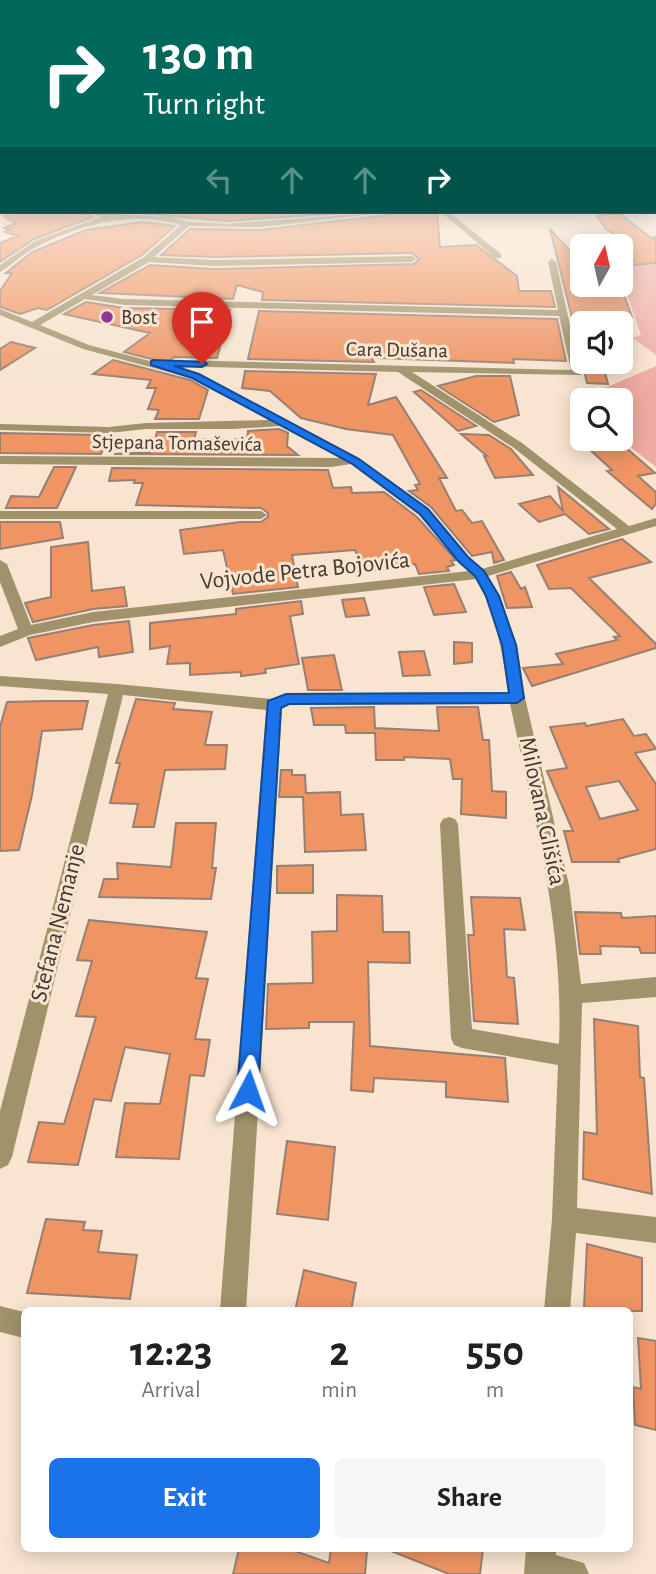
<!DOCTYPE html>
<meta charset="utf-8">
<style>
:root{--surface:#fff;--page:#f6f6f6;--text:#202124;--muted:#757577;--accent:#1a73e8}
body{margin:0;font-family:"Alegreya Sans",sans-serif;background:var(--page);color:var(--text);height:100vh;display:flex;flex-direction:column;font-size:26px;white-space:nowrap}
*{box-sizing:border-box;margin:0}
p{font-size:23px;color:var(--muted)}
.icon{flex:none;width:38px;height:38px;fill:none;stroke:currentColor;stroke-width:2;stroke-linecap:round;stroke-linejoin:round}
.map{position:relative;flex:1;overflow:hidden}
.panel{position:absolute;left:21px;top:1307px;width:612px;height:245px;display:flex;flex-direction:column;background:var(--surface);border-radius:10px;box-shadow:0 4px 18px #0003}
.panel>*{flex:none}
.top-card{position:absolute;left:0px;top:0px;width:656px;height:214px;box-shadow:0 4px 18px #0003;background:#00695c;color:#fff;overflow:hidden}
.needle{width:46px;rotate:8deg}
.tools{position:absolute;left:570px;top:234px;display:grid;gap:14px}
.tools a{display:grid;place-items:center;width:63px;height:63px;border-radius:10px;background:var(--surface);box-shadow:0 4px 18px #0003;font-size:35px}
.pin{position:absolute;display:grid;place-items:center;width:60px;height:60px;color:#fff;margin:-72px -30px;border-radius:50% 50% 50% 0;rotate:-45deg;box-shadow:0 0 7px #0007}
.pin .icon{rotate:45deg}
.me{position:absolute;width:77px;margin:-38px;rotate:4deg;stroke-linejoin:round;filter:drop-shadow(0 0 5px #0008)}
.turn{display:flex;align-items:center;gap:24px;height:147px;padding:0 28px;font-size:32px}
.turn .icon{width:91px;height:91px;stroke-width:2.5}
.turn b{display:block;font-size:49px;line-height:60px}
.lanes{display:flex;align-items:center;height:66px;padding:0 28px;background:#0003;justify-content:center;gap:35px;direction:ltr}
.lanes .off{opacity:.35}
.eta{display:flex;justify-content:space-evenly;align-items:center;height:119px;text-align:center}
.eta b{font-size:42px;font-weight:700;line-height:49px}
.primary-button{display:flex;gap:14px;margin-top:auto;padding:14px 28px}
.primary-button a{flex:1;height:80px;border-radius:10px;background:var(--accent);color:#fff;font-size:28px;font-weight:700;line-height:80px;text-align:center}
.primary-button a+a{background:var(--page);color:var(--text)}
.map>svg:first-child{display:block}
.green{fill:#efaba2}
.building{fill:#ef9463;stroke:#987f73;stroke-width:2;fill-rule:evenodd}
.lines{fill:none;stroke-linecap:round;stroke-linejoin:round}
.minor{fill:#a0926b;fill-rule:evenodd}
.route{fill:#1a73e8;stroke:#114b97;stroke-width:2}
.poi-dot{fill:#94349c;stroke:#f8e4cf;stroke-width:2.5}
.labels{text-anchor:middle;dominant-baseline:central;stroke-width:6;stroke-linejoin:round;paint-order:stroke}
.far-poi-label{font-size:21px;fill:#413931;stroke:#f8e4cf;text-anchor:start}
.far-street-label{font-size:21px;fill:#413931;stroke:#f8e4cf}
.street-label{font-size:24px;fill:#413931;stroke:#f8e4cf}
</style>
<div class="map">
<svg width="656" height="1574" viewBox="0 0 656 1574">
<rect width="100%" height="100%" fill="#f8e4cf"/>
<!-- green -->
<path class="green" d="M656,264V355L633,338L641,335L621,277V267Z
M656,366V467L620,439L621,401H583V410L572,402Z"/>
<!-- building -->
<path class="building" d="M9,212H83L93,217L34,239L0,262V243L18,236L5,232L10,230L4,228L16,223L3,216Z
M126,212H356L226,221Z
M391,212H437L440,247L476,245L517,276L519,291H551L555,307L262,300L263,292L237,285L233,299L100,293L150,265L214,269L414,264L419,259L412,253L214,257L161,255L190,229L261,230L388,215Z
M619,213L651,238L656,237V263L632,265L624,259L621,247H616L612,239H622L606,229L597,216Z
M143,222L175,226L142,255L47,310L38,308L20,314L0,307V291L12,273H6L32,252L86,230Z
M550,229L580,262L583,267V285H592L595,294L624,295L632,317L594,315L596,322L583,321V362Z
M86,302L124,308L230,310L217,358L174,357L167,363L124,352L150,333L64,314Z
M259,311L557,319L566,361L513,359L514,363L375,358L367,351L374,362L248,359Z
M11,342L35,348L0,370V349Z
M113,360L190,380L208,390L199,419H155L159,410L148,409L156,388H147L151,380L93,374Z
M582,362H602L608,384L587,383Z
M245,371L376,374L368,405L396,397L447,478H439L456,511L462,510L472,523L482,521L504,560L494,563L492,552L472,556L431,507L409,491L418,490L415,485L420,484L393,435L346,429L301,418L270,391L242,388Z
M476,376H510L519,415L494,422L438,386Z
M421,390L476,426L458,431L414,392Z
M279,429L288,433L287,446L298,455L114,454L152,452L157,432H196L194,439H247L248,431Z
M0,433L101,435L96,442L106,443L101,454L0,453Z
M461,434L489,435L511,449L533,475L495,478L484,456H487Z
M617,440L655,473L638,476L656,492V504L652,509L607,471L612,470L586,446Z
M54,467H76L57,508H6L11,496L39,497Z
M112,468L328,470L333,488L351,487L352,493L384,492L417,517L456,560L451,561L454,565L447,567L449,571L419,574L415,564L366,572L355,550L292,555L298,587L233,594L223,550L184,554L180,530L240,522H261L268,517V513L261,508L136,505L143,483H134L135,480L109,481Z
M558,487L609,529L589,534L565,514L539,522L519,504L550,496L563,511Z
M0,522H60L63,538L0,549Z
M622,539L651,562L589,578L656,644V648L532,686L523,668L563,664L556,654L617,640L614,637L620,636L571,588L549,589L537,565Z
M88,542L92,591L124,587L127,606L93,609L33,622L25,603L51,597V547Z
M511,572L521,589L525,587L532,607L507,608L497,576Z
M454,584L466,612L434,615L424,587Z
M364,598L369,615L346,617L342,600Z
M301,601L303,614L290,616L299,664L265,669L266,673L241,676V672L190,675V663L167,664L170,646L150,649V623L236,614V609Z
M129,621L133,652L99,657L98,647L36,660L28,638L93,625Z
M454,642L472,643V662L454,664Z
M424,651L430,675L403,676L399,652Z
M334,655L342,690H308L302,658Z
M136,699L175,703L173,709L212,712L205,745H227L225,769L165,770L154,827H133L138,804L110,803L120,763H116Z
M45,701H88L82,729L42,731L32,795L19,850L0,851V727L7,702Z
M374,707L375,728L439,731L437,707H478L483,740H489L492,791L506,792V818L461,814L462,779H453L450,759L404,757V760H376L375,733H346L345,725H314L311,708Z
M623,719L634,736L646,734L656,749L635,753L656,784V849L618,859L619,862H572L564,831H573L547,771L567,768L550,727L585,723L586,726ZM619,781L638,810L600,819L586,787Z
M281,770H292V775H305L306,793L340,792L341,815L363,814L366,850L305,852L303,797H279Z
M176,823H216L212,868H216L211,899L99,897L104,879H118L117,863L171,867Z
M313,865V893H277V866Z
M337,895L382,896L383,932H409L410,963L368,962L370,1046L505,1058L508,1102L446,1097V1082L374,1078L373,1092L351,1090L354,1022H309V1028L266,1029L268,984L313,983L312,932L337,931Z
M471,897L520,898L525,930L504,929L507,977L514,978L518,1024L474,1021L468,935H474Z
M575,912L621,913L622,918L656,916V953H641L639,947L600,946L601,954H580Z
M89,920L207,932L196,978L208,979L195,1039L210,1040L204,1076L190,1075L179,1159L116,1157L125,1103L160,1104L170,1054L125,1047L111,1101L94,1099L78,1165L28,1162L39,1122L64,1124L96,1017L76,1016L92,961L77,960Z
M594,1019L638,1026L640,1077L644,1078L652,1194L583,1179L584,1132L597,1134Z
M287,1141L335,1147L328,1220L277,1214Z
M46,1219L85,1222L83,1230L102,1231L98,1252L137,1255L130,1299L27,1293Z
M587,1244L642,1258V1311H599L584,1307Z
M304,1270L356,1283L351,1311H295Z
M638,1338L656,1341V1430L635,1425L633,1387L641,1389Z
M239,1549H289L329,1563L331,1549H358L367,1551L365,1574H233Z
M386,1549H483L480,1574H449Z"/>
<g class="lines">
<!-- minor -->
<path class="minor" d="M0,166H2V170H0Z
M654,194H656V198H654Z
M0,211L7,212L0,215Z
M86,212L170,217L188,222L226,224L388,212L261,227L189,226L154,257L214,260L412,256L416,259L412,262L214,266L149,262L92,295L124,299L558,310L548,262L552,259L556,262L581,375L412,372L522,443L629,526L656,518V526L488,576L500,596L517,645L525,698L569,885L581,984L656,977V997L582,1003L577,1208L656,1217V1243L576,1233L570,1311H544L552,1219L558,1065L462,1048L454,1045L451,1038L440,824L443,819L449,817L455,819L458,824L472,1029L559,1044C564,928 534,816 510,704L289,705L282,708L246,1311H220L266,710L123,695L12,1157L8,1165L0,1169V1111L108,694L0,686V676L117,684L272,699L287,693L508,692C503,653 496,614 476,579L93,622L30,635L0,647V636L18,629L0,582V560L7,564L31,625L93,612L469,571L419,515L351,464L331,467L0,464V456L341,458L280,426L233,429H146L109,433L0,430V424L109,427L146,423L269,420L191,378L83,349L0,315V309L32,322L144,257L181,225C131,210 76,225 31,250C20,256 11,266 0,272V265L35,241L101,217ZM85,299L124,305L559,316L571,370L174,360L169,363L174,366L398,372L514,448L617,529L482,569L468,556L429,509L359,458L199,374L89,345L40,325Z
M441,212H449L501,254V258H495Z
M0,511H261L267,515L261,519H0Z
M0,1306L24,1312V1338L0,1332Z
M526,1549H556V1555L584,1563L589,1574H524Z"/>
</g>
<!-- sky -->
<linearGradient id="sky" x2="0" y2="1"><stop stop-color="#91b5ab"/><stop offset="0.43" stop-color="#fcf3e9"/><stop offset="1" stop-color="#fcf3e9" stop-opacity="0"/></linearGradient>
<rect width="656" height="386" fill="url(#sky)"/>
<!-- route -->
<path class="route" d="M154,360L205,362L207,364L202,367L174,366L199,374L359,459L428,509L468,557L484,571L499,596L516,645L524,698L517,703L289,704L281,708L258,1091L255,1099L248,1102L240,1099L237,1091L268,701L286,694L509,693L502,645L486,596L475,576L459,562L420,514L351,463L192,378L151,365V361Z"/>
<!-- markers -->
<circle class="poi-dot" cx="107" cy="317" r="7"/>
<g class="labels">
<!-- far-poi labels -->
<g class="far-poi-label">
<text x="121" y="317">Bost</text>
</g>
<!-- far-street labels -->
<g class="far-street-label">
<text transform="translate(397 350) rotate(1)">Cara Dušana</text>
<text transform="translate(177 443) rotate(1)">Stjepana Tomaševića</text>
</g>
<!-- street labels -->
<g class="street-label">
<text transform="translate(305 571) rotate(-6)">Vojvode Petra Bojovića</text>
<text transform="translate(542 811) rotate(78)">Milovana Glišića</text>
<text transform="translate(58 923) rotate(-76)">Stefana Nemanje</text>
</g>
</g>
</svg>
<div class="tools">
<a><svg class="needle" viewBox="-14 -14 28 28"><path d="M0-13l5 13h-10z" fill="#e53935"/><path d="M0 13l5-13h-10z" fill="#757577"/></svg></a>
<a><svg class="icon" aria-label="sound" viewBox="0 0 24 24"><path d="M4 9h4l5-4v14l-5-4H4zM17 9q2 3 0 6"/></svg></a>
<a><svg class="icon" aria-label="search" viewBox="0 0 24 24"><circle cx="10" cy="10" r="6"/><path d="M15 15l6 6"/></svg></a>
</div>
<div class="pin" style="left:202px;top:364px;background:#d93025"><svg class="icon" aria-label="arrive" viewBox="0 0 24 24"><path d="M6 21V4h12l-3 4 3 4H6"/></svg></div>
<svg class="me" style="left:248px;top:1091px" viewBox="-20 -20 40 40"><path d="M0-17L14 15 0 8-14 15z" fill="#1a73e8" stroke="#fff" stroke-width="4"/></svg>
<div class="top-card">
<div class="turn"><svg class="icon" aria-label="right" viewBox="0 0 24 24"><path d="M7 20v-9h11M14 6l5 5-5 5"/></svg><div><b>130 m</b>Turn right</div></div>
<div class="lanes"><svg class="icon off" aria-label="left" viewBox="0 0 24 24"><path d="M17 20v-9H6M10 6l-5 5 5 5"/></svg><svg class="icon off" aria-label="ahead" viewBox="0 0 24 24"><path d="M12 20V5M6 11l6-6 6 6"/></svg><svg class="icon off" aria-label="ahead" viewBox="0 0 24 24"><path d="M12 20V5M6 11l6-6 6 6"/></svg><svg class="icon" aria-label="right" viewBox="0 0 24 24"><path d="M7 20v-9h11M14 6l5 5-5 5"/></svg></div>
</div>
<section class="panel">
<div class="eta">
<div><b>12:23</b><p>Arrival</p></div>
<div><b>2</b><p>min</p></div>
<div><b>550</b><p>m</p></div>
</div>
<div class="primary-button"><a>Exit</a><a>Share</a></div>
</section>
</div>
